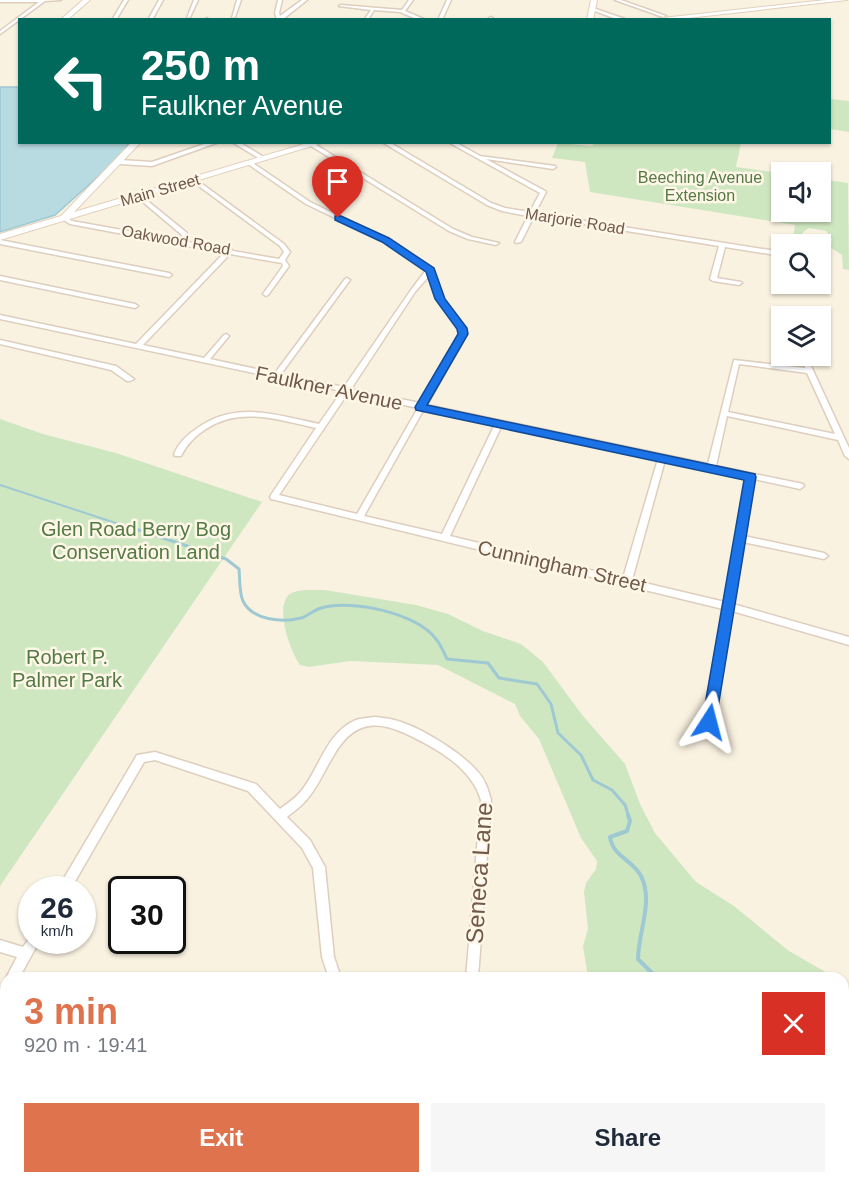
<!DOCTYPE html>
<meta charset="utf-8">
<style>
:root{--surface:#fff;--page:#f6f6f7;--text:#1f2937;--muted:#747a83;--accent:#de734d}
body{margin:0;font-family:Helvetica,sans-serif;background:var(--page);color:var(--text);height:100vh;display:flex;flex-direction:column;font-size:22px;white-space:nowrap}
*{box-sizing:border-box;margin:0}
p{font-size:20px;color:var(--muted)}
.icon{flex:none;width:33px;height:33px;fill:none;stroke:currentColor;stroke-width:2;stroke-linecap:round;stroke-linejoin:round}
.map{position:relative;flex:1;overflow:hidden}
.panel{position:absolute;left:0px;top:972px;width:849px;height:212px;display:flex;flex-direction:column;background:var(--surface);border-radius:18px 18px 0 0;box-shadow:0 2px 4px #0004}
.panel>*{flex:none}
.guide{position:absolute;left:18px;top:18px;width:813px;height:126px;border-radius:0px;box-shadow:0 2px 4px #0004;background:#00695c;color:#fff;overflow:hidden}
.buttons{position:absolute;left:771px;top:162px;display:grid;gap:12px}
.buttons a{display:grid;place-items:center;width:60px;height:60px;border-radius:0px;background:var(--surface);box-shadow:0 2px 4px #0004;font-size:30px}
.speed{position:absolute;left:18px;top:876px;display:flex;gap:12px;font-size:30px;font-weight:700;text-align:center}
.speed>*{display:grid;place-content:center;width:78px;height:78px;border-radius:50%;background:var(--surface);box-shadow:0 2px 4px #0004;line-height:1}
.speed small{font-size:15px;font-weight:400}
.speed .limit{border:3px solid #111;border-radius:9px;background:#fff;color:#111}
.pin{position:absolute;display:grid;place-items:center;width:51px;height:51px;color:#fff;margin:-62px -26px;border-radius:50% 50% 50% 0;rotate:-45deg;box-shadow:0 0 6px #0007}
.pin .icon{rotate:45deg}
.me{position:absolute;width:66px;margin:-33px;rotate:9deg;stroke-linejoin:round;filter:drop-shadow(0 0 4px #0008)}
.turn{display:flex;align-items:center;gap:21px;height:126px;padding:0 24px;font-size:27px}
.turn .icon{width:78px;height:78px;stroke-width:2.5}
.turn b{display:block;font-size:42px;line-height:51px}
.round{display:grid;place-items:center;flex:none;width:63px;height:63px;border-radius:0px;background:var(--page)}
.overview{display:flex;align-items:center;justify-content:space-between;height:102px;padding:0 24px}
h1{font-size:36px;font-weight:700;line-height:45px;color:var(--accent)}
.primary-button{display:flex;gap:12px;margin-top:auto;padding:12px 24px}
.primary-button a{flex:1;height:69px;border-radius:0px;background:var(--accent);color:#fff;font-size:24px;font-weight:700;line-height:69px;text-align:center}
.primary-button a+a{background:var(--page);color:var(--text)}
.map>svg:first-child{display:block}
.green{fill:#cfe7c1}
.water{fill:#b8dbe2;stroke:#9ec9d3;stroke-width:1.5}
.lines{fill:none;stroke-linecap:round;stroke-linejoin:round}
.stream-far2{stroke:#9ec9d3;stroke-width:2}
.stream-far1{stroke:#9ec9d3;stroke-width:3}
.stream{stroke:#9ec9d3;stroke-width:4}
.street-casing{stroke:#decebe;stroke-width:3}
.secondary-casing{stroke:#e2d0bc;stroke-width:2}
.street{fill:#fff;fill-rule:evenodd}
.secondary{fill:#fff;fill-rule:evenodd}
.route{fill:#1a73e8;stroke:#114b97;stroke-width:1.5}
.labels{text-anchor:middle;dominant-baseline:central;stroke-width:5;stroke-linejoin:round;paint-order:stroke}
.far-park-label{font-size:16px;fill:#547a45;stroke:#fef6e7}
.far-street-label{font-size:16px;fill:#70594a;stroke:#fef6e7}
.street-label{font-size:20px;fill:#70594a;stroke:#fef6e7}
.park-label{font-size:20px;fill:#547a45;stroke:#fef6e7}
.near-street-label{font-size:24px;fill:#70594a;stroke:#fef6e7}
</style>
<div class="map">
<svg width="849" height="1183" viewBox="0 0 849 1183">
<rect width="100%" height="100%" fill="#faf2e1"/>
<!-- green -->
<path class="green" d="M830,99L849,101V132L830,129Z
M596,142L741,143L736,167L781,173L782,212H820L821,179L848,183L849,270L843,269L842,255L831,248L832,239L826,231L809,228L803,232L801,244H792L795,225L590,192L585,162L552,158L558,143L592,146Z
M0,419L43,434L116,453L262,502L0,886Z
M305,590H325L416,605L448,614L483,631L521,644L543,662L583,716L625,764L640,804L655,833L696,882L734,906L789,951L836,978H588L583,946L588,929L584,892L586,883L596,869L597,861L581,838L539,739L520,716L515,704L438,665L350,661L309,667L300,665C291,652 276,612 287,597C291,591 299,591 305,590Z
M843,983L849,990V1183H664L649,1179L648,1178H843Z"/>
<!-- water -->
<path class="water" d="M0,87H19L20,142L129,143L120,157L55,215L0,232Z"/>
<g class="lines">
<!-- stream-far2 -->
<path class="stream-far2" d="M0,485L140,531"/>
<!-- stream-far1 -->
<path class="stream-far1" d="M136,529L226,559L239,569C240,578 239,593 243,601C252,620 282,623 301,618C308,616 314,610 321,608C351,599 417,613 436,639C441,645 444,653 447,659L488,663L499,678L537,684L551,704L558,733L581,755L593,780L612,790L625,805L629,817"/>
<!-- stream -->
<path class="stream" d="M628,815L630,821L627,831L610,837C613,857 633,860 641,876C654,901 638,933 638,959L657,978
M737,1178L741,1183"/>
<defs>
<path id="street" d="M0,0H61L45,1L0,34V31L39,2H0Z
M124,0H128L116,20H112Z
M159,0H163L152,20H148Z
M194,0H198L190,17L187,18Z
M237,0H241L235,17L232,18Z
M278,0H282L279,13L280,16L302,0H307L282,20H277L275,13Z
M409,0H413L405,11L426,20H419L400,12L374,10L368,20H364L371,10L339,6L341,5L402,10Z
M447,0H451L442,20H438Z
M615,0H621L666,16L663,17Z
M593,8L625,19L626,20H619L592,10Z
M491,17L495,20H490L489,18Z
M207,18L209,20H204Z
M210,142H219L152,166L120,164L117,162L120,160L152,162Z
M232,142H239L267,159L262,160Z
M382,142H389L491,203L505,208L530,212L540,193L448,142H455L480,156L555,166L556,167L553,169L486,159L545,191L546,192L535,213L782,252V256L725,247L717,278L741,282L742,283L739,285L713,281L710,279L719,246L534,216L521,242L516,243L515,242L528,216L502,211L487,205Z
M313,143L453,229L472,237L499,243L496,245L468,239L449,231L311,146V144Z
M250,161L310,202L387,239L432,269L443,299L467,332L427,405L708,464L734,360L805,368V366H811L849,448V459L845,456L838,440L727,416L716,466L803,484L804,486L800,489L754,479L744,536L824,553L828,556L824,559L743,542L733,604L849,637V645L732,611L714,722L713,725L709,726L705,725L704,722L723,609L271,499L270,497L271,495L316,428C280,420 240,406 206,429C195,436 187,444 181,456H175L174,454C179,442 188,434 199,427C237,401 277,415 319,424L342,391L278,378L275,379L272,377L0,319V315L136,344L224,253L70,224L61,218L64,216L72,221L183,241L182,235L137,197V195L139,194L187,233L188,242L227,250L230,248L233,251L279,259L284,252L280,246L192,181L191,180L194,178L284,244L290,252L285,260L289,266L268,295L266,296L263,294L283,266L282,263L230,254L143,345L204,358L224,335L226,334L229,336L210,359L275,373L345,279L347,278L350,280L281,374L344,387L411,290L426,270L383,241L306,204L248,164L247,163ZM429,276L437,299L461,332L420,403L351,389L415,292ZM739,364L807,373L835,434L728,412ZM348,393L418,408L357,514L279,495ZM424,409L495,424L442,534L364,516ZM502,425L658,459L623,578L450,536ZM665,460L746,477L725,602L632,580Z
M0,240L169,273L172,275L169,277L0,244Z
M0,276L135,304L138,306L135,308L0,280Z
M0,340L116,366L134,379L130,381H127L111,370L0,344Z
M375,717C381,718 388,718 394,720C417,725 461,752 477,771C485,779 488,789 491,800L478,978H466L481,800C473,774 451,758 428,745C391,725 360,710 334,755C325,769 319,785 308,798C302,806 294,811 287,817L310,840L325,867L334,957L341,978H329L322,957L313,868L302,848L248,791L155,760L144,762L70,890H57L137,755L155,752L256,784L280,809C288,803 296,798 302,790C320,767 327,732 356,720C362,718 369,718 375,717Z
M32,935V940H40L19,978H6L17,957L0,952V940L23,947Z
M6,983C6,991 9,1002 0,1006C0,998 0,987 6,983Z
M451,1178H465V1183H451Z"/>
<path id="secondary" d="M83,0H90L67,20H60Z
M591,0H597L593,20H587Z
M826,0H847L670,20H644Z
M132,142H141L74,212L311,142H325L0,240V234L61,216Z"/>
</defs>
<!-- street casing -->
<use href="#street" class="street-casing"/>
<!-- secondary casing -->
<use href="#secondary" class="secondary-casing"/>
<!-- street -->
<use href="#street" class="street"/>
<!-- secondary -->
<use href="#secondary" class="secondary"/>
</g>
<!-- route -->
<path class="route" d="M335,216H341L389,238L434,268L445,299L467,328L468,334L427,405L755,474L756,477L715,726L709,728L702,722L744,480L416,410L415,407L458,334L457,329L435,299L426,272L382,242L335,220Z"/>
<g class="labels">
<!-- far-park labels -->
<g class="far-park-label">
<text x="700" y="177">Beeching Avenue<tspan x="700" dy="18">Extension</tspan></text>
</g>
<!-- far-street labels -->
<g class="far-street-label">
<text transform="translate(160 190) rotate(-16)">Main Street</text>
<text transform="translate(575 221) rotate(9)">Marjorie Road</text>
<text transform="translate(176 240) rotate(10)">Oakwood Road</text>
</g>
<!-- street labels -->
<g class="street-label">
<text transform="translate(329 388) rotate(12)">Faulkner Avenue</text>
<text transform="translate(562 566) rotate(13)">Cunningham Street</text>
</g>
<!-- park labels -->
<g class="park-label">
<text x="136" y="529">Glen Road Berry Bog<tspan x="136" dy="23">Conservation Land</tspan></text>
<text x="67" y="657">Robert P.<tspan x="67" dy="23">Palmer Park</tspan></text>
</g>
<!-- near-street labels -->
<g class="near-street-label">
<text transform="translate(479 873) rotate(-86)">Seneca Lane</text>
</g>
</g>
</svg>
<div class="buttons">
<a><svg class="icon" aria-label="sound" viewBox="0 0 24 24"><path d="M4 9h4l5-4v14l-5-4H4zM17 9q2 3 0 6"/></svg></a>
<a><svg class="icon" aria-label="search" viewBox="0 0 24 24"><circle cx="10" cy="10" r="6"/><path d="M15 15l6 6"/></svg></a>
<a><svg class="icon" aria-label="layers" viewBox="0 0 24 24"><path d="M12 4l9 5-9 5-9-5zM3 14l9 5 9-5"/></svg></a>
</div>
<div class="speed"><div>26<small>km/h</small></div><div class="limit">30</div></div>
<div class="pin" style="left:338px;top:218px;background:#d93025"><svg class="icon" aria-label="arrive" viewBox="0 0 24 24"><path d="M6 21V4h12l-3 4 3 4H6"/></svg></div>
<svg class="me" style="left:709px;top:722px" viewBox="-20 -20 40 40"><path d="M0-17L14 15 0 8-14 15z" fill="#1a73e8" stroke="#fff" stroke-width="4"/></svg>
<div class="guide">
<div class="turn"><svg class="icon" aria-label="left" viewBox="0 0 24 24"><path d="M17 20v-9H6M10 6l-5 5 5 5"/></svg><div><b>250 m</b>Faulkner Avenue</div></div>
</div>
<section class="panel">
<div class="overview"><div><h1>3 min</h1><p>920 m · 19:41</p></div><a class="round" style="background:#d93025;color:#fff"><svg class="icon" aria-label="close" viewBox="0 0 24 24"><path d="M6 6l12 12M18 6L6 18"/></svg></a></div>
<div class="primary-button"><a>Exit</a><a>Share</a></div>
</section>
</div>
